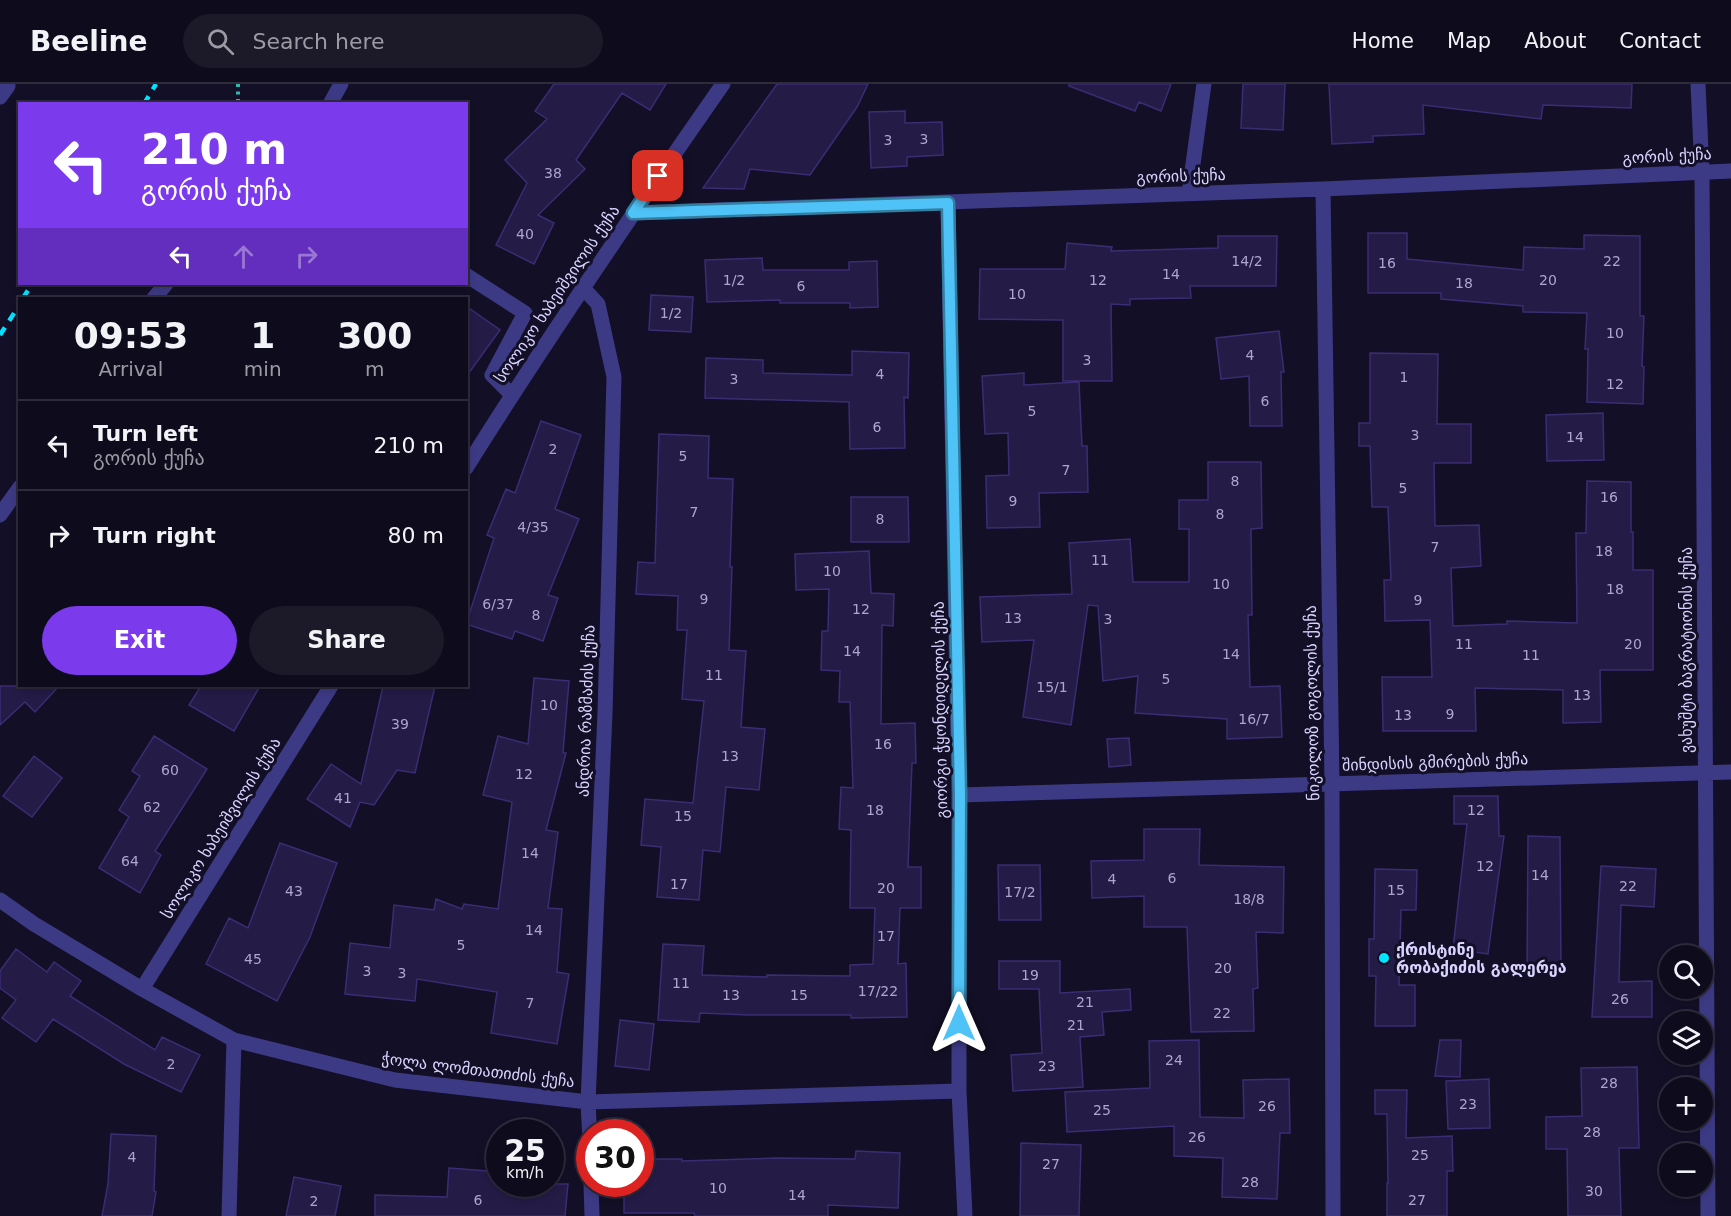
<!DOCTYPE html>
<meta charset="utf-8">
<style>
:root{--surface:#0e0b1c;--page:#1c1929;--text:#f1f3f6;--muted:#9b9ba3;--line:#2e2b3b;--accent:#7c3aed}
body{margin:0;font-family:"DejaVu Sans","Noto Sans Georgian",sans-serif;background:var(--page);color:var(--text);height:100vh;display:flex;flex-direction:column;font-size:22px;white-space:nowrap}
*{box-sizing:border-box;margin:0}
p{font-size:20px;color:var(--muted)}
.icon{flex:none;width:33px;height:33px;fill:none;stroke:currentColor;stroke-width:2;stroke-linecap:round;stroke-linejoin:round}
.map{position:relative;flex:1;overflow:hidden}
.drawer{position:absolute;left:18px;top:213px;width:450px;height:390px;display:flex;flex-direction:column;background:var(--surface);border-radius:0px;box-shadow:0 3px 9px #0003,0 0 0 2px var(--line)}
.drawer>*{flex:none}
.banner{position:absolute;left:18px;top:18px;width:450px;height:183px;border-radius:0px;box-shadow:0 3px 9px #0003,0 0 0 2px var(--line);background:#7c3aed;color:#fff;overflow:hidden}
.tools{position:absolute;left:1659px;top:861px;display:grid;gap:12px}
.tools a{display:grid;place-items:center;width:54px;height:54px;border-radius:50%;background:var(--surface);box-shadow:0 3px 9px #0003,0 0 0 2px var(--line);font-size:30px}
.speed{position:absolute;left:486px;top:1035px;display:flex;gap:12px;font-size:30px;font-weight:700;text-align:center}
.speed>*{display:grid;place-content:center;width:78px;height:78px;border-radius:50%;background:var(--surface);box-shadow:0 3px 9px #0003,0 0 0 2px var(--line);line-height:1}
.speed small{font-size:15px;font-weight:400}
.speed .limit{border:9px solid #d22;background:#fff;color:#111}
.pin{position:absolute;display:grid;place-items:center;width:51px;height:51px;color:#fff;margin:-26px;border-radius:12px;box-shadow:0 3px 9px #0006}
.me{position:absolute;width:66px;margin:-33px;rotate:0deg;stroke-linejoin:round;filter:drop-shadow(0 0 4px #0008)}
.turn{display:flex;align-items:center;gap:21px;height:126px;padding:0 24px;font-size:27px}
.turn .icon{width:78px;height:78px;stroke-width:2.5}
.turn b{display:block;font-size:42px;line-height:51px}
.lanes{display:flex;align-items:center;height:57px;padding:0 24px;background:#0003;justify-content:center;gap:30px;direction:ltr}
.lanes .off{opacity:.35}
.eta{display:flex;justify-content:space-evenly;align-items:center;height:102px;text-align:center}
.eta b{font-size:36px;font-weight:700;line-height:42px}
.action{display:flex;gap:12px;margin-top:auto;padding:12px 24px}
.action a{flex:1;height:69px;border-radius:36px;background:var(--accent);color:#fff;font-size:24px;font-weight:700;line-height:69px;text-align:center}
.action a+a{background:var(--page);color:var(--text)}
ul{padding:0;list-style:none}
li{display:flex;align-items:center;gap:18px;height:90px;padding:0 24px;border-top:2px solid var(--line)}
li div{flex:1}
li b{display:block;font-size:22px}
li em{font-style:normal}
header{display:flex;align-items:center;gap:36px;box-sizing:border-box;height:84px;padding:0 30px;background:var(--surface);border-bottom:2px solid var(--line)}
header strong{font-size:28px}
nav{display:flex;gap:33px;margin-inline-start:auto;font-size:21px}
.search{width:420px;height:54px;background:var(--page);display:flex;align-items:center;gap:15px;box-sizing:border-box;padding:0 21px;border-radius:33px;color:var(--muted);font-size:22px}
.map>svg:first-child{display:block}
.building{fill:#241b47;stroke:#3b2d73;stroke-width:1.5}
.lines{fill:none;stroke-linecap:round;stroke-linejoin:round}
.path{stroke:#2fb8b0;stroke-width:4;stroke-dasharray:3 4.5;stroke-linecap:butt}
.minor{stroke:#3d3a85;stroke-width:15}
.rail{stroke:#00e5ff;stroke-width:4.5;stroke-dasharray:9 8;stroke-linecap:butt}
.route-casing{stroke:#337fa1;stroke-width:15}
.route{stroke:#4fc3f7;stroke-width:10}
.poi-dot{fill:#00e5ff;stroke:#130f26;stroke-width:2}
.labels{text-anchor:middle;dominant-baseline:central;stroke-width:6;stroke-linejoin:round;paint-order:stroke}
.number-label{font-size:14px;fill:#aca6d1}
.street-label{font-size:16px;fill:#d9d4ff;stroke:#130f26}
.poi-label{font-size:16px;font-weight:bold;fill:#d9d4ff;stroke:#130f26;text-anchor:start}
</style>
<header>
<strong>Beeline</strong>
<div class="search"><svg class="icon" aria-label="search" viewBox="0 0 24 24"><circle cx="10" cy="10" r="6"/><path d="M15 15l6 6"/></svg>Search here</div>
<nav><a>Home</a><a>Map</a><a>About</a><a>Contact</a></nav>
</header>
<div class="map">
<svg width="1731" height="1132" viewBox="0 0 1731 1132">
<rect width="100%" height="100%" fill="#130f26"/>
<!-- building -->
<path class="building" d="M554,0H666L650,26L622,9L576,76L585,85L538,131L554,139L534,180L496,161L527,99L505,76L547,35L535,27Z
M777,0H868L857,23L810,91L750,85L744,105L703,104Z
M1069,0H1171L1161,27L1139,18L1135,27L1069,2Z
M1243,0H1285L1283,46L1241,44Z
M1329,0H1632L1631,24L1543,21L1541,35L1423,21L1424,50L1373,52V58L1332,60Z
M905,27V39L942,38L943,71L907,73V82L871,84L869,28Z
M1368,149H1407V175L1523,186L1524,163L1584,165V151L1640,152V232H1644L1642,282L1644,283L1643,320L1587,318L1588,265H1585L1587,229L1523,228V222L1441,215V209H1368Z
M1218,152H1277L1276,202H1190L1191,214L1130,215V221L1111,220L1112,297H1063V236L979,235L980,185H1065L1067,159L1112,163L1111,167L1218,164Z
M762,174L763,186H849V178L877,177L878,223L850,224V219H780V216L707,218L705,176Z
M651,211L693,213L691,248L649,246Z
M466,222L500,246L466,293Z
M1279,247L1284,288H1281L1282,342H1250L1249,292L1221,295L1216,254Z
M852,267L909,269L908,314L904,313L905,364L850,365L849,318L705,314L706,274L763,276V289L852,291Z
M1370,269L1438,270L1437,340H1471V379H1434L1435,442L1479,441L1481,482L1451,484L1453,542L1507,540V537L1577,539L1576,449H1586L1587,397L1631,398V448H1633V486H1653V586H1600L1601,638L1563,639V606L1475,604L1476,647H1383L1382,593H1432L1430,536L1385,537L1384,496H1391L1388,423H1372L1370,362H1359V339H1370Z
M1024,289V301L1079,298L1082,362H1087L1088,408L1039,409L1040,443L987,444L986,392L1009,391L1008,349L985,350L982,292Z
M1603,329L1604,376L1547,377L1546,331Z
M541,337L581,351L555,425L579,435L548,511L558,514L543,557L515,547L512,555L466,540L494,454L487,451L506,405L515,409Z
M659,350L709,352L708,394L733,395L730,483H732L729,566L746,567L741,643L765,645L759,706L726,703L720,768L703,766L699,816L657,813L661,763L641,761L645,715L693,719L704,617L682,615L687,546H677L678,512L636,510L638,478L655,479Z
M1208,378H1261L1262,444L1251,445L1252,531H1248L1250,603L1280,602L1282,653L1227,655V635L1135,629L1138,592L1103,597L1098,522L1088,521L1071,641L1023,633L1034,556L982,558L980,513L1072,510L1069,459L1130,455L1133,498H1189V445H1179V416H1208Z
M851,413H908L909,458H851Z
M869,467L871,509L894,510L893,542L882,541L881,640L915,639L916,679H912L908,783H921V824H900L898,880L906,879L907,933L851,934V931H749L700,929L699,938L658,936L663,860L704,862L702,891L767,893V891L850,892V881L873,880L875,824H850L851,746L839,745L841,703L853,704L850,618H839L840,587L821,586L822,547H828L829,505L796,506L795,470Z
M534,594L569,597L563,669H566L546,746L558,748L548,824L562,825L557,888L569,890L557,960L491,949L497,908L417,895L415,917L345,910L350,859L390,864L394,821L434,826L436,815L462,825L464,820L498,825L512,718L483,711L498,652L528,660Z
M0,602H59L35,628L25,618L0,641Z
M201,602H260L234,647L189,621Z
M383,602H435L415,689L397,686L374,721L360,718L350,743L307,715L331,680L361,700Z
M154,652L207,685L155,767L161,771L140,809L99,784L129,733L119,726L140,692L132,687Z
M1129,654L1131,681L1109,683L1107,655Z
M34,672L62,694L32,733L3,712Z
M1454,712H1498L1499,752H1504L1488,870L1453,865L1467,740H1454Z
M1144,745H1200L1199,781L1284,783L1283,849L1256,848L1258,904L1253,905L1254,947L1191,948L1187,843H1144V812L1092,814L1091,777L1144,776Z
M1528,752L1560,753L1561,888H1527Z
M280,759L337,779L310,853L277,917L206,880L229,834L248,844Z
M998,781H1040L1041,836H999Z
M1601,782L1656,785L1654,823L1621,821L1619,898L1652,897V933H1592Z
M1375,785L1417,786L1416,826H1401L1399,901H1415V942H1375L1376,892H1369V855H1374Z
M16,865L47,888L54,878L81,897L70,912L155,966L162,953L200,971L181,1008L124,980L53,935L36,958L2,934L16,916L0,904V887Z
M999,877H1060V909L1130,905L1131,926L1102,928L1104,951L1080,953L1083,1003L1013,1007L1011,971L1042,969L1039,905H999Z
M620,936L654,940L649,986L615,982Z
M1199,956L1200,1033L1244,1034L1243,996L1289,995L1290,1049H1280L1277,1115L1222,1113L1223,1074L1174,1072V1042L1067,1048L1065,1008L1150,1004L1149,957Z
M1440,956H1461L1460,993L1435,992Z
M1637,983L1639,1064H1619L1621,1132H1568L1567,1065H1546V1033L1582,1032L1581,984Z
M1489,995L1490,1044L1448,1045L1446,997Z
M1375,1006H1407L1406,1054L1452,1052L1453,1087H1447V1132H1387V1099H1388L1387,1030H1375Z
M111,1050L156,1052L154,1107L156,1108L152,1132H102L108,1100Z
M1021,1059L1081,1061L1079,1132H1020Z
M856,1067L900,1069L898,1124L828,1121V1132H695L694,1129H624V1100H640V1075H682V1077L777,1074L855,1075Z
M449,1084L500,1088V1100H568L565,1132H375V1111L447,1113Z
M294,1093L341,1102L335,1132H286Z"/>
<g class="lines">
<!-- path -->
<path class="path" d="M238,0V20"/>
<!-- minor -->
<path class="minor" d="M1698,0L1702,88L1708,1132
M0,13L8,2L6,0
M330,20L341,0
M1323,105L1332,699L1333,1132
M1189,109L1204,0
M948,119L959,711V1007L965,1132
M633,129L1323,105L1731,87
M466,191L525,229L492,291L512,311
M584,205L598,220L614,293L605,629L588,1018L590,1057
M154,214L166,200
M466,384C548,253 635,126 723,0
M0,431L20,403
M959,711L1731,688
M0,816L34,840L142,905L234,956L395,996L588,1018L959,1007
M142,905L331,602
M591,1100L592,1132
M229,1132L234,956"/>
<!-- rail -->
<path class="rail" d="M144,20L156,0
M23,214L32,200
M0,251L20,220"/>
</g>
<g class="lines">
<defs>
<path id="route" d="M658,92L633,129L948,119L960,711L959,939"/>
</defs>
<!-- route casing -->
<use href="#route" class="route-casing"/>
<!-- route -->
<use href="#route" class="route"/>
</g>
<!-- markers -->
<circle class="poi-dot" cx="1384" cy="874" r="6"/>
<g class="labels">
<!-- number labels -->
<g class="number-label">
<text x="924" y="55">3</text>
<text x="888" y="56">3</text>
<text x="553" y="89">38</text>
<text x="525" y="150">40</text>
<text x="1247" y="177">14/2</text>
<text x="1612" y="177">22</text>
<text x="1387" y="179">16</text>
<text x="1171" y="190">14</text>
<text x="734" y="196">1/2</text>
<text x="1098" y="196">12</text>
<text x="1548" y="196">20</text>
<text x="1464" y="199">18</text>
<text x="801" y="202">6</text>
<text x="1017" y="210">10</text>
<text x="671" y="229">1/2</text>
<text x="1615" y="249">10</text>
<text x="1250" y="271">4</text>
<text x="1087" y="276">3</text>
<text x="880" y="290">4</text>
<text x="1404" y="293">1</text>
<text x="734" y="295">3</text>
<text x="1615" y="300">12</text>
<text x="1265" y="317">6</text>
<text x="1032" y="327">5</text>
<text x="877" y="343">6</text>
<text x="1415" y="351">3</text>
<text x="1575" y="353">14</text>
<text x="553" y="365">2</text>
<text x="683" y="372">5</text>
<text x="1066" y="386">7</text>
<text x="1235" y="397">8</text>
<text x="1403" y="404">5</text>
<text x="1609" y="413">16</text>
<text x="1013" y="417">9</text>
<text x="694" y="428">7</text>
<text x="1220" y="430">8</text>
<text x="880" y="435">8</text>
<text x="533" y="443">4/35</text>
<text x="1435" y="463">7</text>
<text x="1604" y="467">18</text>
<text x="1100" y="476">11</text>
<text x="832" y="487">10</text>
<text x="1221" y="500">10</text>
<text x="1615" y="505">18</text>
<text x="704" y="515">9</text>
<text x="1418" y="516">9</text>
<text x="498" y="520">6/37</text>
<text x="861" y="525">12</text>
<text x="536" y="531">8</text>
<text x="1013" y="534">13</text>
<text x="1108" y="535">3</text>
<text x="1464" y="560">11</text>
<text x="1633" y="560">20</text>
<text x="852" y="567">14</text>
<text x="1231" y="570">14</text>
<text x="1531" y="571">11</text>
<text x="714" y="591">11</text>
<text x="1166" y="595">5</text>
<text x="1052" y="603">15/1</text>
<text x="1582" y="611">13</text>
<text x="549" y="621">10</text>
<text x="1450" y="630">9</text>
<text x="1403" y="631">13</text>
<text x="1254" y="635">16/7</text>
<text x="400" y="640">39</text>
<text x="883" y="660">16</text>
<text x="730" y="672">13</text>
<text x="170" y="686">60</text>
<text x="524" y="690">12</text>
<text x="343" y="714">41</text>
<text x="152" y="723">62</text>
<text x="875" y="726">18</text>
<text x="1476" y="726">12</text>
<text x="683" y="732">15</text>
<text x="530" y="769">14</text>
<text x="130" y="777">64</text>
<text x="1485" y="782">12</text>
<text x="1540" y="791">14</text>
<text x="1172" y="794">6</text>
<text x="1112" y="795">4</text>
<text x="679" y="800">17</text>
<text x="1628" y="802">22</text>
<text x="886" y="804">20</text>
<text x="1396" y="806">15</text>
<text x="294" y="807">43</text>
<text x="1020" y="808">17/2</text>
<text x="1249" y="815">18/8</text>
<text x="534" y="846">14</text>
<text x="886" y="852">17</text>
<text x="461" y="861">5</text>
<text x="253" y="875">45</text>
<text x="1223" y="884">20</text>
<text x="367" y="887">3</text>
<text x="402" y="889">3</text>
<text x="1030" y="891">19</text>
<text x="681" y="899">11</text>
<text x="878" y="907">17/22</text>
<text x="731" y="911">13</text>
<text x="799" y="911">15</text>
<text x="1620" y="915">26</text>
<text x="1085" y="918">21</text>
<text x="530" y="919">7</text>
<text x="1222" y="929">22</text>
<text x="1076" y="941">21</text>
<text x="1174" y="976">24</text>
<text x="171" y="980">2</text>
<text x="1047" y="982">23</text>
<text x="1609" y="999">28</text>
<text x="1468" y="1020">23</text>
<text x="1267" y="1022">26</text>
<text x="1102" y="1026">25</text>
<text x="1592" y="1048">28</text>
<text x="1197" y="1053">26</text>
<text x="1420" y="1071">25</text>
<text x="132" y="1073">4</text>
<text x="1051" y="1080">27</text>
<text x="1250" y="1098">28</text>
<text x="718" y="1104">10</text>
<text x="1594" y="1107">30</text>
<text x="797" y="1111">14</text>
<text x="478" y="1116">6</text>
<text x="1417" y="1116">27</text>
<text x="314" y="1117">2</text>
</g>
<!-- street labels -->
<g class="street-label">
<text transform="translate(1667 72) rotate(-3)">გორის ქუჩა</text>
<text transform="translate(1181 92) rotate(-2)">გორის ქუჩა</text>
<text transform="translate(557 210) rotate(-56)">სოლიკო ხაბეიშვილის ქუჩა</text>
<text transform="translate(1686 566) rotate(-90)">ვახუშტი ბაგრატიონის ქუჩა</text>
<text transform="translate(1312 619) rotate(-91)">ნიკოლოზ გოგოლის ქუჩა</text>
<text transform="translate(940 626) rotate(-91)">გიორგი ჭყონდიდელის ქუჩა</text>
<text transform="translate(586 627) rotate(-88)">ანდრია რაზმაძის ქუჩა</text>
<text transform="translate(1435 678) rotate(-2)">შინდისის გმირების ქუჩა</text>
<text transform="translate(221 744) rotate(-58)">სოლიკო ხაბეიშვილის ქუჩა</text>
<text transform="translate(478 986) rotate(7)">ჭოლა ლომთათიძის ქუჩა</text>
</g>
<!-- poi labels -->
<g class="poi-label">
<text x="1396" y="865">ქრისტინე<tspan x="1396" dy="18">რობაქიძის გალერეა</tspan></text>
</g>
</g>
</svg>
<div class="tools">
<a><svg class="icon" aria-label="search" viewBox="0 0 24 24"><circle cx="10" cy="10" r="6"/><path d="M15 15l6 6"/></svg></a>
<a><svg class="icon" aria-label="layers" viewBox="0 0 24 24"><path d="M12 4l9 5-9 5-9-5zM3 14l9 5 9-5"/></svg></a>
<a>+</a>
<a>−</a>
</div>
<div class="speed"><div>25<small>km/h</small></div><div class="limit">30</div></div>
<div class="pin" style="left:658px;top:92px;background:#d93025"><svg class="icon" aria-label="arrive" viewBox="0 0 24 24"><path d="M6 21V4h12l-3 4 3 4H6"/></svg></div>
<svg class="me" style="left:959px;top:939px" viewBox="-20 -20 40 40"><path d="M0-17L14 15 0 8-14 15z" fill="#4fc3f7" stroke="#fff" stroke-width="4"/></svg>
<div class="banner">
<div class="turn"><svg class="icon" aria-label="left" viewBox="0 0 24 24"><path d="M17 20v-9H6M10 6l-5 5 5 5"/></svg><div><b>210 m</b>გორის ქუჩა</div></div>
<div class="lanes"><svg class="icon" aria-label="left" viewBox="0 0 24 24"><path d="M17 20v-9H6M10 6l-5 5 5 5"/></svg><svg class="icon off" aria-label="ahead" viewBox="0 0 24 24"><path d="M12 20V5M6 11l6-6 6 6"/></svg><svg class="icon off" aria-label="right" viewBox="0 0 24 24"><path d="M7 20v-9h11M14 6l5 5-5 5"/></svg></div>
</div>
<section class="drawer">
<div class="eta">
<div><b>09:53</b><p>Arrival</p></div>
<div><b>1</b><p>min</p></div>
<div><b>300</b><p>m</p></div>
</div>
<ul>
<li><svg class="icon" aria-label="left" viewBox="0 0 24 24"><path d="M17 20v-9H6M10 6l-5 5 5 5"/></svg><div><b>Turn left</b><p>გორის ქუჩა</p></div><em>210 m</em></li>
<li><svg class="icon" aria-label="right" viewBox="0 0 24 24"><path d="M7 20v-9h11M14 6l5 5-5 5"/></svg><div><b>Turn right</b></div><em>80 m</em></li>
</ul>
<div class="action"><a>Exit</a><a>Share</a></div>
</section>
</div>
